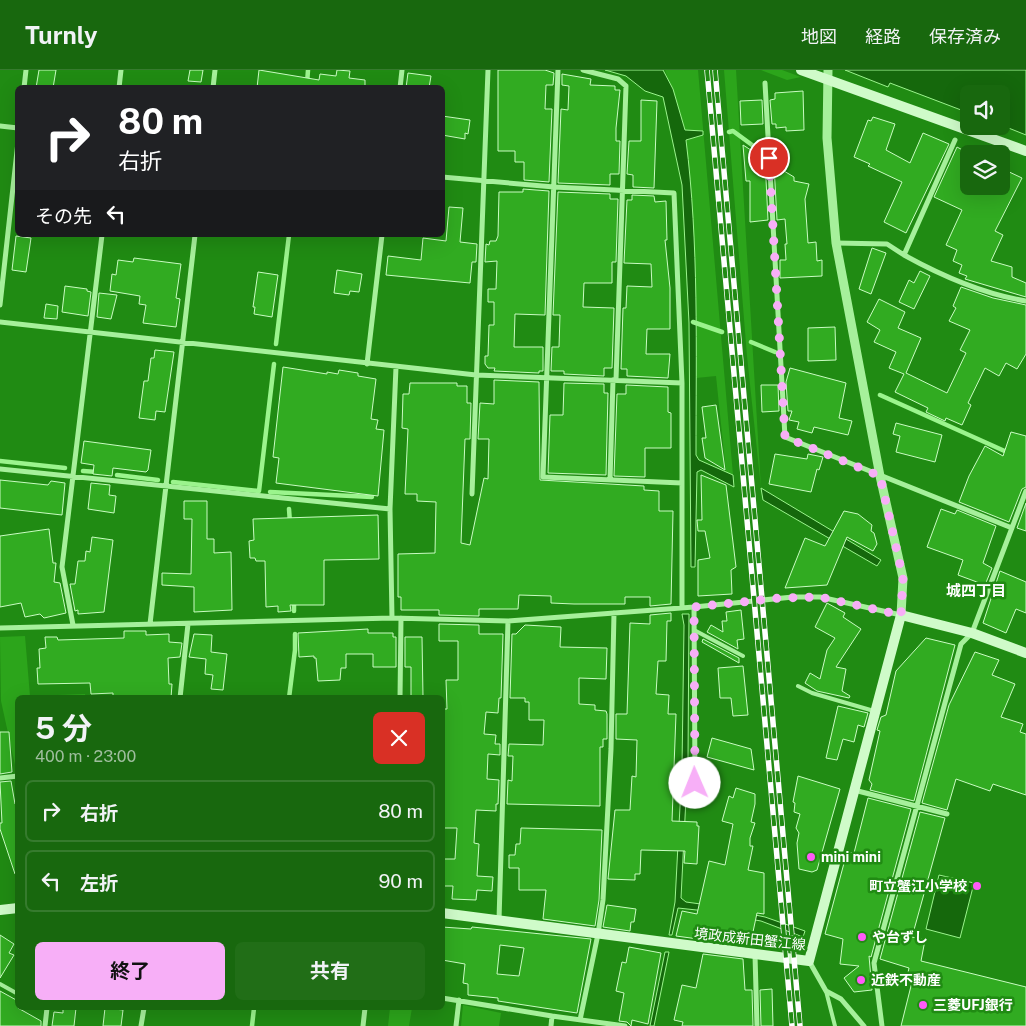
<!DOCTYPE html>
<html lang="ja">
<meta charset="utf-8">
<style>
:root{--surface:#18680e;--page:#216e17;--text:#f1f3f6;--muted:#9fbe9e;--line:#367b2e;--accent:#f7aff7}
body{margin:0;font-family:"Public Sans","Noto Sans JP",sans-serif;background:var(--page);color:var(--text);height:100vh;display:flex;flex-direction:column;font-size:19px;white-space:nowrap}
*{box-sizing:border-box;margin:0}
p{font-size:16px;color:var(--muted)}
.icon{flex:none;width:28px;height:28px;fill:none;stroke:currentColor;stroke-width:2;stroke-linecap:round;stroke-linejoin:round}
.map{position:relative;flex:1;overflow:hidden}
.sheet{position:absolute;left:15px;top:625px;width:430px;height:315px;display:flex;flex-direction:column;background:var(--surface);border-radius:8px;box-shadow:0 5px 20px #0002}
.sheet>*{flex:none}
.guide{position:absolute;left:15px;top:15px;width:430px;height:152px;border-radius:8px;box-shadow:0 5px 20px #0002;background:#202124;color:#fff;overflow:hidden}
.buttons{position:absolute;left:960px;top:15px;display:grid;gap:10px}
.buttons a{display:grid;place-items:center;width:50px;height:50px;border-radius:8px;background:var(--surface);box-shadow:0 5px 20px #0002;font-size:25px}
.pin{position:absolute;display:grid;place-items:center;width:42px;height:42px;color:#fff;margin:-21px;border:2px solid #fff;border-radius:50%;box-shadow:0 1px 5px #0007}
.me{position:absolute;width:55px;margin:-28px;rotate:359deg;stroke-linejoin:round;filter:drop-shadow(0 0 4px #0008)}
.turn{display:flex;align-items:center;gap:18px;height:105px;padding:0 20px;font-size:22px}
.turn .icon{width:65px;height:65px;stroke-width:2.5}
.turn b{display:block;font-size:35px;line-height:42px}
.then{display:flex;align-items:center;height:48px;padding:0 20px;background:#0003;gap:10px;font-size:19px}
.round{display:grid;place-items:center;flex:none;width:52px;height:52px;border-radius:8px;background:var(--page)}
.head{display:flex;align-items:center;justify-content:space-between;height:85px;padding:0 20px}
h1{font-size:30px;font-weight:700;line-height:38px}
.cta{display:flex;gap:10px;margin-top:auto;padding:10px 20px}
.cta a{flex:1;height:58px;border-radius:8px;background:var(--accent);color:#111;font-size:20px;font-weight:700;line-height:58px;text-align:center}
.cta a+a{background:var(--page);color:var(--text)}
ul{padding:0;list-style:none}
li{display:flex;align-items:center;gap:15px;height:62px;margin:0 10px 8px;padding:0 10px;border:2px solid var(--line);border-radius:8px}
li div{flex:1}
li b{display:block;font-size:19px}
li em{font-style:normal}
header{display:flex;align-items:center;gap:30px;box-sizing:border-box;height:70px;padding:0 25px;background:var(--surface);border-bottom:1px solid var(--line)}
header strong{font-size:24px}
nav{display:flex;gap:28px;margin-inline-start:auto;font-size:18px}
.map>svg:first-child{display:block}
.green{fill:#2ca51b}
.water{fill:#15680c;stroke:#9bf48d}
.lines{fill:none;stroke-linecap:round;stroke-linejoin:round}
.stream{stroke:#9bf48d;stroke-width:4.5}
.building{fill:#31ab21;stroke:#c9fcc2;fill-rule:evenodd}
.service{stroke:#a6f09b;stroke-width:4}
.minor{stroke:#a6f09b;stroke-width:5}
.tertiary{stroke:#a6f09b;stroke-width:9}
.secondary{stroke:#cffbc9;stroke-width:10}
.rail-casing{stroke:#fff;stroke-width:5.5}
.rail{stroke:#208b13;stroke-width:4;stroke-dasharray:11;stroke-linecap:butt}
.route{stroke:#f7aff7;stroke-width:9;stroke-dasharray:0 16.2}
.poi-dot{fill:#ff5bf8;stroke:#208b13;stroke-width:2}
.labels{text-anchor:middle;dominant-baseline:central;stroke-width:5;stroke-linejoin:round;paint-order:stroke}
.poi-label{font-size:14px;font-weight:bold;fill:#fff;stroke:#208b13;text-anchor:start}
.street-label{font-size:14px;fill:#fff;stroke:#208b13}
.neighbourhood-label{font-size:15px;font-weight:bold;fill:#fff;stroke:#208b13}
</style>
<header>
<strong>Turnly</strong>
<nav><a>地図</a><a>経路</a><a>保存済み</a></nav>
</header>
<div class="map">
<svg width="1026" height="956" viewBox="0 0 1026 956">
<rect width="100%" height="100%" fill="#208b13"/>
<!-- green -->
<path class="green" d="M665,0H698L733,405L726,402L716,306L696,308L690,107L686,70L703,65V62L685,60Z
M724,0H736L761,418L747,286Z
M761,0H782L801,7L787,10Z
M25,566L30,626L85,624L86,627L18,628L17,704L1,631L0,567Z
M463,935L501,943L499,956H461Z
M390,938H412L409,956H388Z"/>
<!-- water -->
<path class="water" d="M605,0H663L673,19L685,60L703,61V65L686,70C699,174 696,280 696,385L699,390L733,405L734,417L701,400L697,402L695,497H691L689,253L682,115L663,27L645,21L626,6Z
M845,0H1026V65L1001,55V24H969V43L890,13L888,17Z
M761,418L881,490L877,496L763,430Z
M682,544H689L688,688L681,828L686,832L708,835L706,841L678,838L672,865H669L675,832L682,698L684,555Z
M939,805L974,813L960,868L926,859Z
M716,837L765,847L805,861L803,867L761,851L715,843Z
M665,882H669L654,956H650Z"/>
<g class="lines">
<!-- stream -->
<path class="stream" d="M307,14L308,0
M729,62L733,61L763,83
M693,252L722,262
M751,272L775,282
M276,274L289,165
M880,325L1009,383
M0,391L65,398
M83,401L97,402
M117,405L158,410
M173,412L259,421L274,294
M270,422L372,427
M289,439L290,453
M294,530V541
M289,628L295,580V564
M252,956L254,938"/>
</g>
<!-- building -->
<path class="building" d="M39,0H56L53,18H36Z
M190,0H203L201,12L188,11Z
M259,0L319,10L320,4L336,6L337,0L350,1L349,8L365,10V18H257Z
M498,0H545L554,3L553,15H546L545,39H552L549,112L524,110V92H515V81H498Z
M408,3L431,6L429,18H406Z
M562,4L591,9L590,15L615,16V20H620L616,58V71H620L619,104H610V115L558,113L561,39L568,40L569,16L562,15Z
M803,21L804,60L786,61V57L776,58V54H772L770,30L775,29V23Z
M641,30L657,31L654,118L633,117V105L627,104L629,71H641Z
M762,30L763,54L741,55L740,31Z
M442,46L470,50L468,64L465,63V69L442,65Z
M873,47L895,54L886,80L910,93L923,63L949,74L906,163L884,152L902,112L868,96L870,94L854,87L868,50L871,51Z
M743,75L765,89L768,150L750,152V111H746Z
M957,77L970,84L969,116H1001L1005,100L1022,108L995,161L1003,165L991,191L1012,197V207L1026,213V227L965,209L967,206L959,203L962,195L953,191L957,180L946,175L962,140L934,127Z
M774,95L794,107V111L809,114L805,129L808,173L816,172L817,191L822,190V206L780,208V190H786L785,174H787L785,149L777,150Z
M523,119L549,121L545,245L515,244L514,277H543V301H539V303L494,301L495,298H488L485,294V286H488L489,255H494V232H488V219H496L497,191L485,192L486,174L489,175L490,171H496L498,166L499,122H523Z
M558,122L610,124V129H618L616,192H612V213H584L583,237L614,238L612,298H604V306L564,304V301H551L552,277H559L560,245H553Z
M632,125L654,126L655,132L666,131L667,170H665L670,218V259H647L646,284H670L668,308L627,306V299H621L623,238H626L627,216L652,217L651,194L624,193L627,130H632Z
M449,137L463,138L460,172L477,174L476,192H472L470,213L386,205L388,186L421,190L423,168L446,171Z
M16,166L31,168L26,202L12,200Z
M872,178L886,183L871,224L859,219Z
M134,188L181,194L176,228L180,229L176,257L143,253L146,235L139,234L140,226L110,221L112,204L116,205L118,190L133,192Z
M337,200L362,204L359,222L350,221L349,225L334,223Z
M920,201L930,206L914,239L899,232L909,210L914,213Z
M258,202L278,205L272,247L254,244L255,237H253Z
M65,216L87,219V221L91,222L88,246L62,242Z
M961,217L993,228L1026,235V284L1017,299L1006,293L999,306L985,298L968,333L971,335L962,355L946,348L945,351L926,342L928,338L895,322L904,304L889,298L896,282L874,272L880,260L867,252L879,229L905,242L898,258L921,268L906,303L947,323L966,283L960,280L970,260L949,251L956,238L953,236Z
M99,223L117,225L111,249L97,247Z
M46,234L58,236L57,249L44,248Z
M835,257L836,290L808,291V258Z
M155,280L174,282L165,342L156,341L155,350L139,348L144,311H148L151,288H154Z
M283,297L327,304V302L338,304L339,300L358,303V306L376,309L371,349L378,350L376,359L384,360L378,426L276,413L279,388L273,387Z
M790,298L846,313L839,348L852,351L848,365L814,357L812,363L797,359L799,352L789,350L792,341H788L786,312Z
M494,310L539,312L540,410L644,416V420L659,421V441H673L671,534L650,536V527H625V534H574L551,533V526L519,525L518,539H479V546L439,545V540H401V527H398V484L435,483L436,432L417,431V424H405L408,359L402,358L403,324H409L410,313H457V316H467V333H471L470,369H465L461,473L470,475L484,408L488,409L489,369H478L480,333L494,334Z
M564,313L604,314V323H608L606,405L548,403L550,345H563Z
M626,315L668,317V342L671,343V378H645V407L614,406L617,324H626Z
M761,315H778L779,341L762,342Z
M716,335L725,400L705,388L702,368H706L702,337Z
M896,353L942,365L935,392L896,382L900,366L893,364Z
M1011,362L1026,366V417L1022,419L1009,452L959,432L969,406L985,376L1003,386Z
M84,371L151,380L148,400L146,402L113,398L112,406L93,404L94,395L81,393Z
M775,384L807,389L808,384L823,387L819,400L817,399L811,422L769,414Z
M701,405L726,415L736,497L731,500L732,524L698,526V490L710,488L705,461H698L697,450H702Z
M0,410L48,415L51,411L65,413L62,445L0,438Z
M91,413L110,415L109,425L116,426L114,443L88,439Z
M184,431H207V469H214V483L231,482L232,540L194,542V517L162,515V503L191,504L192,449H184Z
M1026,433V461L1017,458Z
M941,439L955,444L957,440L996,456L983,493L992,498L985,515L958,505L963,490L927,477Z
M844,441L858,444L872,455L871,461L874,463L877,474L873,481L847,467L827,515L785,518L805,468L825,476Z
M378,445L379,489L324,490V535H290L291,541L278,542V536L266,537L265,491H256L255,488H250L249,471L254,470L253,449Z
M49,459L53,493H56L54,512L60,513L66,543L44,548L40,544L25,547L21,533L0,537V466Z
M92,467L113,470L104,542L78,544V540L75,541L70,514H75L78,491H85L86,481L90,482Z
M1000,501L1026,512V543L1016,539L1006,563L983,553Z
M827,533L845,543L843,547L861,559L836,597L846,599L842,621L850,626L849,628L817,621L805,613L810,603L820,609L827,580L835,568L815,557Z
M741,540L744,569L737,570L738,579L707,562L711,555L723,562L722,551H727L726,542Z
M671,543V551H667L666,591H658L656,624L669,625L668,644H676L672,751L697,752V756H699L697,794L684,793L685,781L641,780L640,804H635V810L608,809L615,740H630L632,706L636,707L637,670L616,669V644H627L630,553L650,554V545Z
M439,554L479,555V564H503L501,628H499L498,643L486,642L484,664L496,665L495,674H500V685L488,684L487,709L499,710L498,734H496V741L476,740L474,773L479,774L477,806L493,807L492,821L477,820L476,830L452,829L453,816H442V789H455L457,758H442V639H447L446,610H458V571H439Z
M525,555L561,557L560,577L607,578L606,609L579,608V634L595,635V640L606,641L607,644V669H603V677H600V736L507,734L508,710L512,711L513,686H508L509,674L543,675L544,650H529V632H525V628H510L512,564H516Z
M368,559V563H393V567H396V597H373V584H346V598H341L340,610L318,611L316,588H314V586L299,587L298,563Z
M124,561H146V565L169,564V572L182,573L180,587L168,588L169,614H172L171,628H113V623L91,624L90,613L38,614L37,598H40L39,579L46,578L45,567H57L58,570L124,568Z
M194,564L212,565L211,582L227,584L223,620L211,619L213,605L205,604L206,589L189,587Z
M405,567H422L423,627H411V597H405Z
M926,568L955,575L914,731L870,720L872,714L869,710L880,661L877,660L881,647L886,645L896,601Z
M703,569L739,588V593L702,572Z
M975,582L999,590L992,605L1015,614L1001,647L1023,654L1020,662L1026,664V725L993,714L990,721L956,709L947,740L922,733L949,635Z
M743,596L748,645L733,646L731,628H720L718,598Z
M838,636L868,643L864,657L858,655L854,672L843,669L837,690L826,688Z
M0,662H9L12,702L0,704Z
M712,668L751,679L754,700L707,687Z
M798,706L840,719L817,800L812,802L799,799L797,773L799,763L796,758L800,744L794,742L795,733L793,732Z
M11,711L15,734L18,733V804H15L0,759V753H2L0,712Z
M736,718L755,724V734L751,752L755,753L750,768V776H753L748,800L764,803V844L757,843L750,876L676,866L682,841L697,844L709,791L725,795L733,754L722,751L729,726L733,728Z
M868,728L911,739L871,887L869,886L872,920L854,922L844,908L859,896L840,894L843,869L825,864L847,782L854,783Z
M920,742L945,748L912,867L925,870L921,891L1026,917V956H901L913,908L907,907L909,898L880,889Z
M521,758L602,760L599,830L595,856L543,849L546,820H519V798H509V785H515L516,774H520Z
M607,835L636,839L634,852H631L630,861L603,857Z
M442,857L471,859L472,857L591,869L577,943L498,931V928L468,925V914L463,913L465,894L442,890ZM500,875L524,878L519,906L497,904Z
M0,865L14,874L9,883L14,885L0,908Z
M629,877L661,883L648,954L632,950L631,956L627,952L619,951L624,923L616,921L622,892L626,893Z
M703,884L743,889L745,920H752L753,956H682L683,952L674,950L682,915L696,918Z
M772,919L773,956H761L760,920Z
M0,921L18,931V938L41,951V956H0Z
M63,938H76L74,956H52L54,942L63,943Z
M105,938L123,940L121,956H103Z"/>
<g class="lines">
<!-- service -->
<path class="service" d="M694,560L743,586
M798,616L812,623L874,641
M0,914L18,924
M826,921L835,956"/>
<!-- minor -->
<path class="minor" d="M558,0L543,407L682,413
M583,0L618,9L626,16L616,310
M765,13L785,367L1012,458
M24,18L26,0
M119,18L121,0
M213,18L215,0
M400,18L402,0
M0,56L18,58
M955,70L904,185C942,206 983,224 1026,231
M442,107L554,117L674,123L682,313V538
M836,173L887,174L904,185
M0,235L18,72
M0,252L476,305L682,313
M367,294L382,165
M0,399L390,439
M610,410L613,310
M472,424L488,0
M694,537L695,713
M392,548L390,439L396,297
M150,554L195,165
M73,555L62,497L102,165
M0,558L392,548L508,551L694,537L793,527H820L901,545
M180,628L188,554
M400,628L401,548
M0,708L18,706
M854,720L947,744
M499,850L508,551
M755,885L757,956
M809,891L826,921L841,929L864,956
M442,928L552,946L551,956
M552,946L625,956
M580,950L598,864L603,830L611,679L614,543
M45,956L47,938
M141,956L144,938
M363,956L365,938
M456,956L459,930
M882,956L874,893L961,574L972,563L1026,421"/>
<!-- tertiary -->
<path class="tertiary" d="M828,0L827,68L836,173L880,406L903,508L901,545"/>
<!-- secondary -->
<path class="secondary" d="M801,0L1026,81
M0,840L18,838
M442,843L809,891L901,545L972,563L1026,583"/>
<defs>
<path id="rail" d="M707,0L792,956
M715,0L800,956"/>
</defs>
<!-- rail casing -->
<use href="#rail" class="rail-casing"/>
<!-- rail -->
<use href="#rail" class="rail"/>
</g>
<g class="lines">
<!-- route -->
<path class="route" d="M695,713L694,537L780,528L820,527L901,545L903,508L880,406L785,367L769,88"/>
</g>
<!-- markers -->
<g class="poi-dot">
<circle cx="811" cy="787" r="5"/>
<circle cx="977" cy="816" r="5"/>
<circle cx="862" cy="867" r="5"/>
<circle cx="861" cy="910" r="5"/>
<circle cx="923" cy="935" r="5"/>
</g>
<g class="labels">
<!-- poi labels -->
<g class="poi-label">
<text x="821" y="787">mini mini</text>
<text x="967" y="816" text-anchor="end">町立蟹江小学校</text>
<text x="872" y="867">や台ずし</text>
<text x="871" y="910">近鉄不動産</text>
<text x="933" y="935">三菱UFJ銀行</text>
</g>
<!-- street labels -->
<g class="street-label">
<text transform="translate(750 869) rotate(6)">境政成新田蟹江線</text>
</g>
<!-- neighbourhood labels -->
<g class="neighbourhood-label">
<text x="976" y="520">城四丁目</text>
</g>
</g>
</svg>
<div class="buttons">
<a><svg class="icon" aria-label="sound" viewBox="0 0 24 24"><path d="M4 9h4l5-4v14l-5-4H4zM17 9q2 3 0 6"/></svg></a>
<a><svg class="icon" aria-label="layers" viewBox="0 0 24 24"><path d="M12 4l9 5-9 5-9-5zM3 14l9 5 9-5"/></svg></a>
</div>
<div class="pin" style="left:769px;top:88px;background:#d93025"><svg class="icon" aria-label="arrive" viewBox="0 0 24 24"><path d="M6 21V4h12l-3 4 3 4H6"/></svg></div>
<svg class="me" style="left:695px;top:713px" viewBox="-20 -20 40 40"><circle r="19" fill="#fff"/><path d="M0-13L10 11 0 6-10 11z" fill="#f7aff7"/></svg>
<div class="guide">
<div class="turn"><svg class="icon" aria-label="right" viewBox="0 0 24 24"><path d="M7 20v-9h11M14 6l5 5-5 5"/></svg><div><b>80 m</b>右折</div></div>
<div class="then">その先<svg class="icon" aria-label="left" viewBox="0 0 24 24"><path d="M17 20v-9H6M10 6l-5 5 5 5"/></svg></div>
</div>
<section class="sheet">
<div class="head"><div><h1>5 分</h1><p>400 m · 23:00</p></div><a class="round" style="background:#d93025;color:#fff"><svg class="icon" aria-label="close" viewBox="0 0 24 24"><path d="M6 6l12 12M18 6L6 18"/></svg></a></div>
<ul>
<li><svg class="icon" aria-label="right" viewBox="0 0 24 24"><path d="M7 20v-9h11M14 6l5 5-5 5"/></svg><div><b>右折</b></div><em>80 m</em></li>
<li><svg class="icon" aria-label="left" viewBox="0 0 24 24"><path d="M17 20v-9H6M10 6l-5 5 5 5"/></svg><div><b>左折</b></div><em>90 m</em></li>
</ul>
<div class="cta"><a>終了</a><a>共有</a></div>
</section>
</div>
